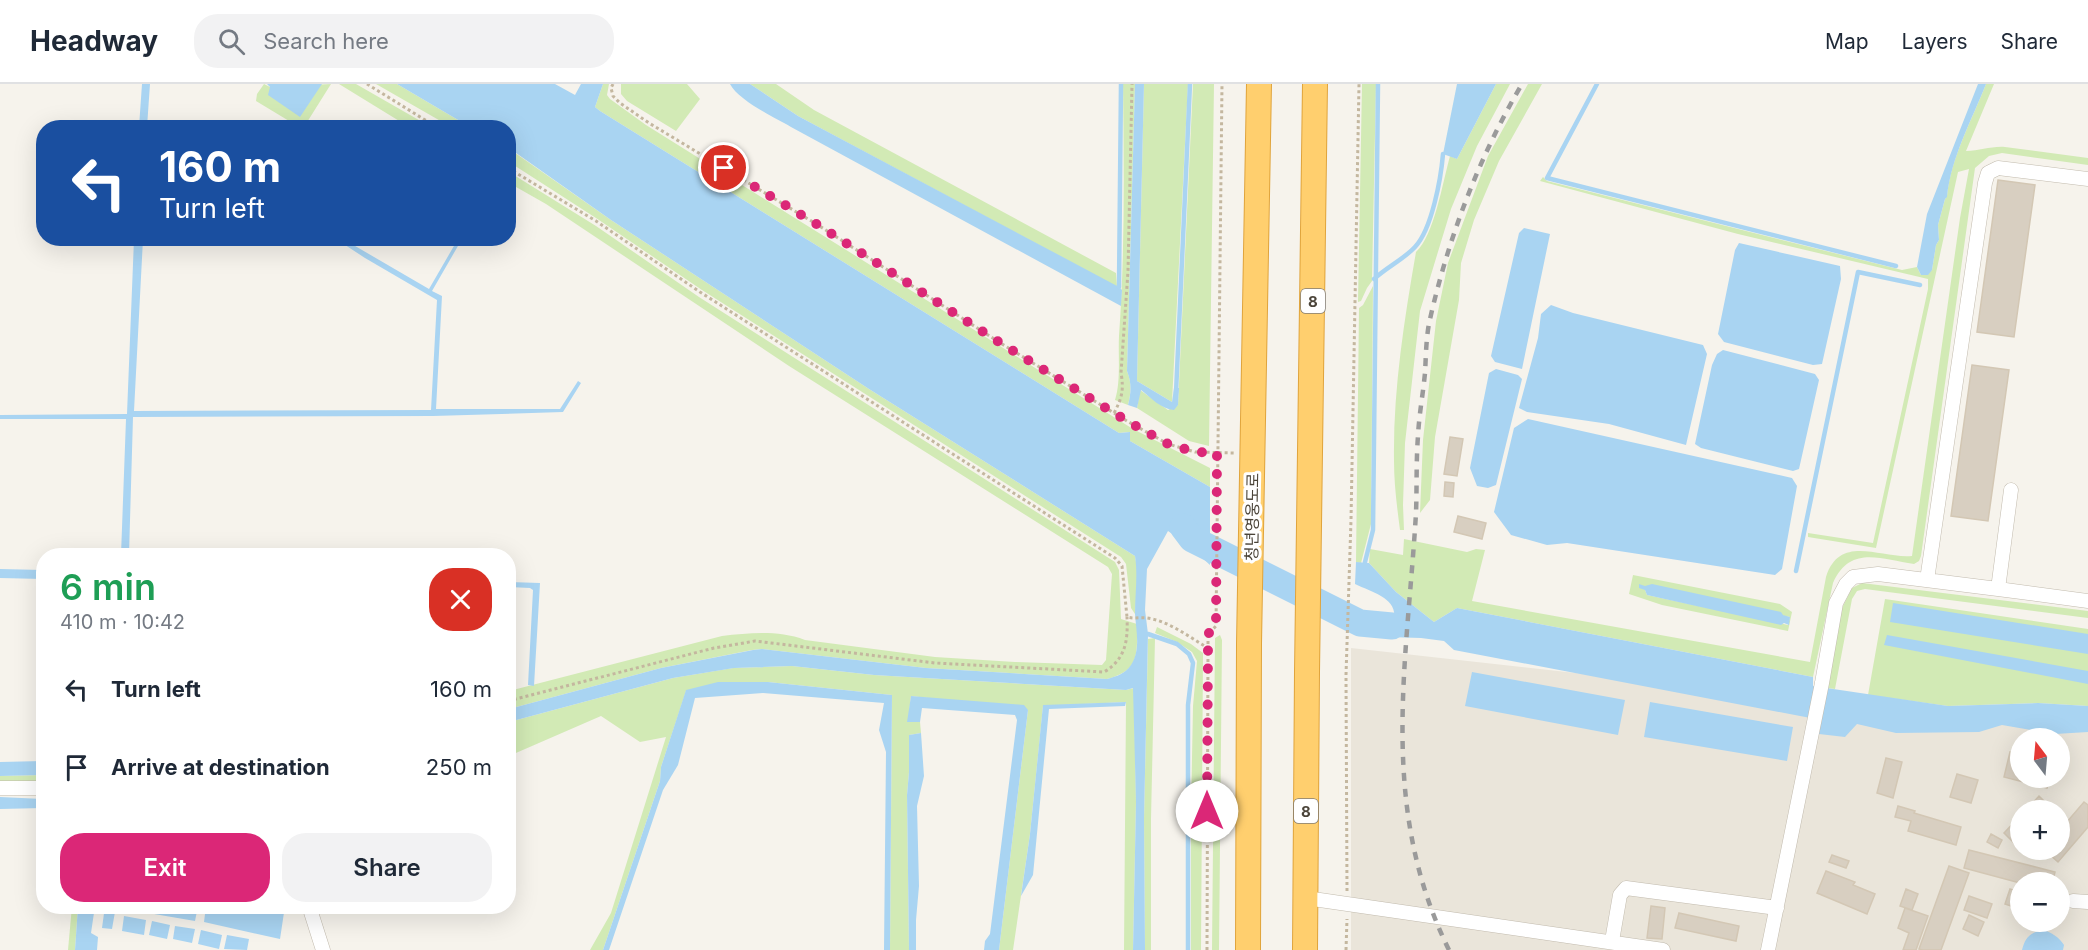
<!DOCTYPE html>
<meta charset="utf-8">
<style>
:root{--surface:#fff;--page:#f2f2f3;--text:#1f2937;--muted:#747a83;--line:#e0e1e3;--accent:#db2777}
body{margin:0;font-family:Inter,"Noto Sans KR",sans-serif;background:var(--page);color:var(--text);height:100vh;display:flex;flex-direction:column;font-size:22px;white-space:nowrap}
*{box-sizing:border-box;margin:0}
p{font-size:20px;color:var(--muted)}
.icon{flex:none;width:33px;height:33px;fill:none;stroke:currentColor;stroke-width:2;stroke-linecap:round;stroke-linejoin:round}
.map{position:relative;flex:1;overflow:hidden}
.panel{position:absolute;left:36px;top:464px;width:480px;height:366px;display:flex;flex-direction:column;background:var(--surface);border-radius:24px;box-shadow:0 6px 24px #0002}
.panel>*{flex:none}
.banner{position:absolute;left:36px;top:36px;width:480px;height:126px;border-radius:24px;box-shadow:0 6px 24px #0002;background:#1a4fa0;color:#fff;overflow:hidden}
.needle{width:39px;rotate:344deg}
.controls{position:absolute;left:2010px;top:644px;display:grid;gap:12px}
.controls a{display:grid;place-items:center;width:60px;height:60px;border-radius:50%;background:var(--surface);box-shadow:0 6px 24px #0002;font-size:30px}
.pin{position:absolute;display:grid;place-items:center;width:51px;height:51px;color:#fff;margin:-26px;border:3px solid #fff;border-radius:50%;box-shadow:0 2px 6px #0007}
.me{position:absolute;width:66px;margin:-33px;rotate:0deg;stroke-linejoin:round;filter:drop-shadow(0 0 4px #0008)}
.turn{display:flex;align-items:center;gap:21px;height:126px;padding:0 24px;font-size:27px}
.turn .icon{width:78px;height:78px;stroke-width:2.5}
.turn b{display:block;font-size:42px;line-height:51px}
.round{display:grid;place-items:center;flex:none;width:63px;height:63px;border-radius:24px;background:var(--page)}
.summary{display:flex;align-items:center;justify-content:space-between;height:102px;padding:0 24px}
h1{font-size:36px;font-weight:600;line-height:45px;color:#1e9e55}
.primary-button{display:flex;gap:12px;margin-top:auto;padding:12px 24px}
.primary-button a{flex:1;height:69px;border-radius:24px;background:var(--accent);color:#fff;font-size:24px;font-weight:600;line-height:69px;text-align:center}
.primary-button a+a{background:var(--page);color:var(--text)}
ul{padding:0;list-style:none}
li{display:flex;align-items:center;gap:18px;height:78px;padding:0 24px}
li div{flex:1}
li b{display:block;font-size:22px}
li em{font-style:normal}
header{display:flex;align-items:center;gap:36px;box-sizing:border-box;height:84px;padding:0 30px;background:var(--surface);border-bottom:2px solid var(--line)}
header strong{font-size:28px}
nav{display:flex;gap:33px;margin-inline-start:auto;font-size:21px}
.search{width:420px;height:54px;background:var(--page);display:flex;align-items:center;gap:15px;box-sizing:border-box;padding:0 21px;border-radius:24px;color:var(--muted);font-size:22px}
.map>svg:first-child{display:block}
.residential{fill:#eae5da;fill-rule:evenodd}
.green{fill:#d2eab5;fill-rule:evenodd}
.water{fill:#a9d4f2}
.lines{fill:none;stroke-linecap:round;stroke-linejoin:round}
.stream{stroke:#a9d4f2;stroke-width:4.5}
.river{stroke:#a9d4f2;stroke-width:27}
.building{fill:#d8cfc1;stroke:#d3c7b4;stroke-width:1.5}
.street-casing{stroke:#c2bbae;stroke-width:15}
.highway-casing{stroke:#e0a43c;stroke-width:26}
.path{stroke:#c4b79f;stroke-width:3;stroke-dasharray:3 3;stroke-linecap:butt}
.street{stroke:#fff;stroke-width:14}
.highway{stroke:#ffcf6e;stroke-width:24}
.rail{stroke:#9a9a9a;stroke-width:4.5;stroke-dasharray:8 8;stroke-linecap:butt}
.route{stroke:#db2777;stroke-width:10;stroke-dasharray:0 18}
.labels{text-anchor:middle;dominant-baseline:central;stroke-width:6;stroke-linejoin:round;paint-order:stroke}
.shield{fill:#fff;stroke:#817c74;stroke-width:1.5}
.shield-label{font-size:15px;font-weight:bold;fill:#4b4439}
.street-label{font-size:16px;fill:#4b4439;stroke:#fff}
</style>
<header>
<strong>Headway</strong>
<div class="search"><svg class="icon" aria-label="search" viewBox="0 0 24 24"><circle cx="10" cy="10" r="6"/><path d="M15 15l6 6"/></svg>Search here</div>
<nav><a>Map</a><a>Layers</a><a>Share</a></nav>
</header>
<div class="map">
<svg width="2088" height="866" viewBox="0 0 2088 866">
<rect width="100%" height="100%" fill="#f6f3ec"/>
<!-- residential -->
<path class="residential" d="M1351,564L2088,646V866H1351ZM2020,654H2060V693H2020ZM2020,726H2060V765H2020ZM2020,798H2060V837H2020Z"/>
<!-- green -->
<path class="green" d="M264,0L270,3L331,0L304,43H299L256,17L257,10Z
M339,0H356L431,43H409Z
M376,0H397L470,43H451Z
M603,0H609L607,11L610,15L646,41L1133,345L1210,384V403L1130,357L1129,348L1119,349L600,27L595,23Z
M621,0H687L700,15L676,47L627,17L621,10Z
M750,0H776L814,26L1116,189L1117,203L798,32Z
M1123,0H1135L1127,287C1132,299 1131,309 1128,321L1115,316C1121,297 1118,273 1119,252C1125,169 1124,84 1123,0Z
M1144,0H1188L1172,318L1137,297Z
M1193,0H1214L1209,362L1189,357L1137,324L1140,306L1168,326L1178,321Z
M1362,0H1376L1372,197L1367,204L1361,217L1358,218Z
M1496,0H1510L1477,62L1451,125L1420,227L1405,359L1403,421L1404,446H1400C1397,423 1394,400 1394,377C1393,307 1404,237 1416,168C1434,152 1443,97 1450,72L1457,75Z
M1528,0H1542L1499,77L1474,136L1461,179L1459,216L1435,353L1430,416L1420,429L1423,356L1436,237L1448,179L1488,72Z
M1986,0H1994L1966,67C1980,67 1991,62 2005,63L2088,74V81L2002,69L1989,72L1975,84L1921,472L1919,477L1914,480C1880,475 1850,461 1833,499L1813,593L1457,524L1434,538L1396,508L1369,479L1370,465L1403,471L1404,455L1467,468L1476,465L1485,466L1472,517L1810,578L1826,493C1840,449 1881,475 1912,472L1960,134L1969,85L1958,88L1876,464L1808,453V449L1873,459L1928,205V195L1738,150L1540,97L1543,93L1547,97L1902,186L1917,183L1921,191L1932,186L1936,161L1939,156L1938,141L1945,115L1947,112C1951,73 1972,36 1986,0Z
M508,64L611,136L869,305L1135,472L1138,490L1135,530L1131,524L1126,480L1121,473L702,206L596,134L509,78Z
M509,88L596,142L699,213L1115,478L1119,486L1121,535L1137,540C1137,570 1140,586 1107,595L926,584L762,565L752,566L661,584L509,625V607L722,552C750,549 778,546 805,556L935,573L1015,578L1102,581L1106,576L1112,490L1108,483L789,282L546,120L509,99Z
M1373,202L1371,440L1361,479L1356,478L1359,224L1363,221Z
M1633,491L1780,520L1792,528L1788,547L1662,521L1629,510ZM1645,506L1790,533L1788,541L1647,511Z
M1862,499L2088,527V534L1865,505L1857,507L1852,515L1835,605L1827,604L1842,524L1852,504Z
M1885,515L2088,545V622L2038,619L1948,622L1868,611Z
M1157,543L1191,560L1203,569L1201,866H1191V726L1193,622L1197,577L1192,568L1177,558L1155,549Z
M1220,551L1222,556L1219,866H1212L1215,554Z
M1155,554L1151,735V866H1145L1144,735L1148,555Z
M792,582L874,591L1126,606L1134,604L1136,718L1133,866H1124L1126,618L1043,622L1030,750L1013,866H999L1028,626L911,612L908,638H920L921,649L909,651V688L907,711L909,866H890L892,611L768,598L686,607L661,683L660,697L603,866H590L611,829L666,653L640,658L601,632L509,672V638L673,594L733,584Z
M43,691V700H0V692Z
M72,822H78L75,866H68Z"/>
<!-- water -->
<path class="water" d="M142,0H150L147,43H139Z
M267,0H322L300,33L268,11L270,3Z
M397,0H555L575,11L581,0H603L595,23L600,27L1119,349L1130,348V357L1210,403V481L1189,462L1168,447L1147,485L1145,526L1148,550L1144,735L1145,866H1133L1136,718L1133,604L1126,606L874,591L792,582L734,584L673,594L509,638V625L661,584L753,566L762,565L926,584L1107,595C1117,592 1125,590 1131,581C1141,566 1136,546 1135,530C1135,510 1138,492 1135,472L869,305L611,136L509,64L508,44L470,43Z
M730,0H750L798,32L1119,203L1122,206L1121,222L791,43C775,34 738,16 730,0Z
M1135,0H1144L1137,297L1172,318L1174,304H1179L1178,321L1174,326C1161,325 1151,314 1141,306L1137,324L1128,321C1131,309 1132,300 1127,287Z
M1457,0H1496L1457,75L1443,70Z
M1978,0H1986C1972,36 1951,73 1947,113L1945,115L1938,141L1939,156L1936,161L1932,186L1928,191H1921L1917,183L1927,130Z
M1524,144L1550,150L1522,285L1495,278L1491,272L1519,149Z
M134,155H143L134,327L431,326L437,216L365,174L336,155L347,157L352,155L350,159L429,205L458,155H462L432,207L442,212L436,325H560L578,297L581,299L563,328L433,332L133,333L129,471H121L126,335H0V331L127,330Z
M1739,159L1840,182L1841,195L1822,280L1813,281L1724,258L1718,250L1735,166Z
M1551,221L1573,229L1703,261L1707,270L1686,361L1609,340L1527,328L1519,324L1538,254L1541,230Z
M1723,266L1815,290L1819,296L1799,385L1793,387L1701,364L1695,360L1712,281L1717,270Z
M1496,285L1518,291L1522,295L1496,401L1488,404L1477,402L1470,384L1489,289Z
M1528,335L1792,394L1797,402L1782,485L1775,491L1567,459L1547,461L1511,451L1494,428L1514,344Z
M1356,478L1369,479L1396,508L1434,538L1457,524L1813,593V602L1948,622L2038,619L2088,622V648L2055,650L2002,641L1979,648L1896,649L1857,640L1845,653L1819,650L1821,636L1454,566L1444,557L1421,554L1388,553L1355,545V524L1393,540C1401,515 1374,509 1355,500Z
M0,485L43,486V495L0,494Z
M509,498L540,499L534,602L528,601L533,506L530,504L509,503Z
M1639,500L1645,502L1652,500L1781,528L1783,531L1790,533L1789,541L1784,539L1781,541L1647,511L1645,506L1639,504Z
M1893,519L2088,550V570L1890,538Z
M1887,551L2088,587V600L1884,561Z
M1472,588L1625,616L1618,651L1465,622Z
M718,598H768L892,611L890,866H884L886,668L879,646L884,619L763,609L695,614L678,681L663,706L609,866H603L660,697L661,683L686,606Z
M911,612L1024,621L1028,626L999,866H984L985,857L990,850L1017,636L1015,631L922,624L920,638H907Z
M1126,618L1125,622L1049,625L1033,791L1021,812L1030,750L1043,621Z
M1650,618L1793,643L1787,677L1644,653Z
M921,649L924,692L917,722L919,802L916,836V866H909L907,711L909,688V651Z
M43,677V691L0,692V678Z
M0,713L43,715V724L0,725Z
M78,822H95L91,849L98,853L97,866H75Z
M105,822H116L112,845L102,844Z
M125,822H198L195,837L125,825Z
M206,822H285L280,855L204,838Z
M124,832L146,836L144,851L122,847Z
M152,837L170,841L167,855L149,851Z
M175,842L195,845L192,859L173,855Z
M201,846L222,851L219,865L198,860Z
M2044,846C2052,849 2059,853 2064,861L2063,866H2022C2025,854 2030,848 2044,846Z
M227,851L249,855L247,866L224,865Z"/>
<g class="lines">
<!-- stream -->
<path class="stream" d="M1597,0L1547,94L1896,182
M1374,195C1387,183 1404,175 1415,163C1432,145 1441,94 1443,70
M1119,203L1121,0
M1176,309L1190,0
M1365,478L1373,446L1378,0
M1796,487L1858,188L1920,201
M1148,550L1177,560L1189,570L1193,579L1188,621V866"/>
<!-- river -->
<path class="river" d="M1183,443L1192,455L1360,539L1392,542"/>
</g>
<!-- building -->
<path class="building" d="M1998,96L2035,101L2014,253L1977,248Z
M1972,281L2009,286L1988,437L1951,432Z
M1450,353L1463,355L1457,392L1444,390Z
M1445,398L1454,399L1453,413L1444,412Z
M1458,432L1486,439L1482,455L1454,448Z
M2010,668L2020,671V693H2050L2047,704L2004,693Z
M1886,674L1902,678L1893,714L1877,709Z
M1957,690L1978,696L1971,719L1950,713Z
M2039,712L2053,726H2026Z
M2084,718L2088,721V743L2058,778L2049,770L2052,767L2050,765H2060V746Z
M1898,722L1915,727L1914,729L1961,743L1956,761L1908,747L1911,737L1895,733Z
M2020,732V765L2004,749Z
M1991,750L2002,756L1998,764L1987,758Z
M1969,766L2055,788L2053,796L2060,798V801V798L2020,799L1964,784Z
M1832,771L1849,777L1846,784L1829,778Z
M1949,782L1969,789L1941,866H1922L1919,865Z
M1826,787L1855,798L1853,801L1875,810L1867,830L1817,809Z
M1906,805L1918,810L1912,826L1900,822Z
M2010,805L2020,808V825L2005,820Z
M1969,812L1992,820L1987,834L1964,826Z
M1651,822L1665,824L1662,855L1647,854Z
M1905,824L1928,832L1916,866H1903L1909,849L1898,844Z
M1679,829L1739,842L1736,857L1675,844Z
M1969,831L1984,838L1978,852L1963,845Z"/>
<g class="lines">
<defs>
<path id="street" d="M1927,496L1985,99L1988,89L1998,84L2088,95
M1998,505L2088,517
M0,704H44
M1306,814L1663,866
M2073,817L2088,818
M309,822L323,866
M1612,857L1620,811L1626,804L1777,824
M1768,866L1822,599L1836,519L1846,500L1853,493L1878,490L1998,505L2011,406"/>
<path id="highway" d="M1248,866L1249,560L1259,0
M1305,866L1307,588L1315,0"/>
</defs>
<!-- street casing -->
<use href="#street" class="street-casing"/>
<!-- highway casing -->
<use href="#highway" class="highway-casing"/>
<!-- path -->
<path class="path" d="M367,0L438,44
M613,0L611,4L613,12L620,19L649,39L818,141L1002,260L1127,337L1168,360L1195,368L1235,369
M508,84L596,137L700,208L1115,474L1122,482L1127,533C1134,535 1140,533 1147,534C1169,537 1189,553 1208,564
M1114,329C1122,314 1124,306 1121,289L1128,187L1132,0
M508,617L714,564L755,557L935,579L1104,588C1126,575 1128,556 1127,533
M1347,807L1346,591L1351,436L1359,0
M1207,866L1208,564V550L1216,542L1222,0
M1346,866L1347,835"/>
<!-- street -->
<use href="#street" class="street"/>
<!-- highway -->
<use href="#highway" class="highway"/>
<!-- rail -->
<path class="rail" d="M1449,866C1378,722 1407,581 1416,429C1417,404 1416,378 1418,352C1419,331 1423,310 1425,289C1426,272 1426,252 1430,235C1449,152 1479,73 1522,0"/>
</g>
<g class="lines">
<!-- route -->
<path class="route" d="M724,84L818,141L1002,260L1127,337L1168,360L1195,368L1217,369L1216,542L1208,550V564L1207,727"/>
</g>
<g class="labels">
<!-- shield labels -->
<g class="shield">
<rect x="1301" y="205" width="24" height="24" rx="4.5"/>
<rect x="1294" y="715" width="24" height="24" rx="4.5"/>
</g>
<g class="shield-label">
<text x="1313" y="217">8</text>
<text x="1306" y="727">8</text>
</g>
<!-- street labels -->
<g class="street-label">
<text transform="translate(1252 433) rotate(-89)">청년영웅도로</text>
</g>
</g>
</svg>
<div class="controls">
<a><svg class="needle" viewBox="-14 -14 28 28"><path d="M0-13l5 13h-10z" fill="#e53935"/><path d="M0 13l5-13h-10z" fill="#747a83"/></svg></a>
<a>+</a>
<a>−</a>
</div>
<div class="pin" style="left:724px;top:84px;background:#d93025"><svg class="icon" aria-label="arrive" viewBox="0 0 24 24"><path d="M6 21V4h12l-3 4 3 4H6"/></svg></div>
<svg class="me" style="left:1207px;top:727px" viewBox="-20 -20 40 40"><circle r="19" fill="#fff"/><path d="M0-13L10 11 0 6-10 11z" fill="#db2777"/></svg>
<div class="banner">
<div class="turn"><svg class="icon" aria-label="left" viewBox="0 0 24 24"><path d="M17 20v-9H6M10 6l-5 5 5 5"/></svg><div><b>160 m</b>Turn left</div></div>
</div>
<section class="panel">
<div class="summary"><div><h1>6 min</h1><p>410 m · 10:42</p></div><a class="round" style="background:#d93025;color:#fff"><svg class="icon" aria-label="close" viewBox="0 0 24 24"><path d="M6 6l12 12M18 6L6 18"/></svg></a></div>
<ul>
<li><svg class="icon" aria-label="left" viewBox="0 0 24 24"><path d="M17 20v-9H6M10 6l-5 5 5 5"/></svg><div><b>Turn left</b></div><em>160 m</em></li>
<li><svg class="icon" aria-label="arrive" viewBox="0 0 24 24"><path d="M6 21V4h12l-3 4 3 4H6"/></svg><div><b>Arrive at destination</b></div><em>250 m</em></li>
</ul>
<div class="primary-button"><a>Exit</a><a>Share</a></div>
</section>
</div>
